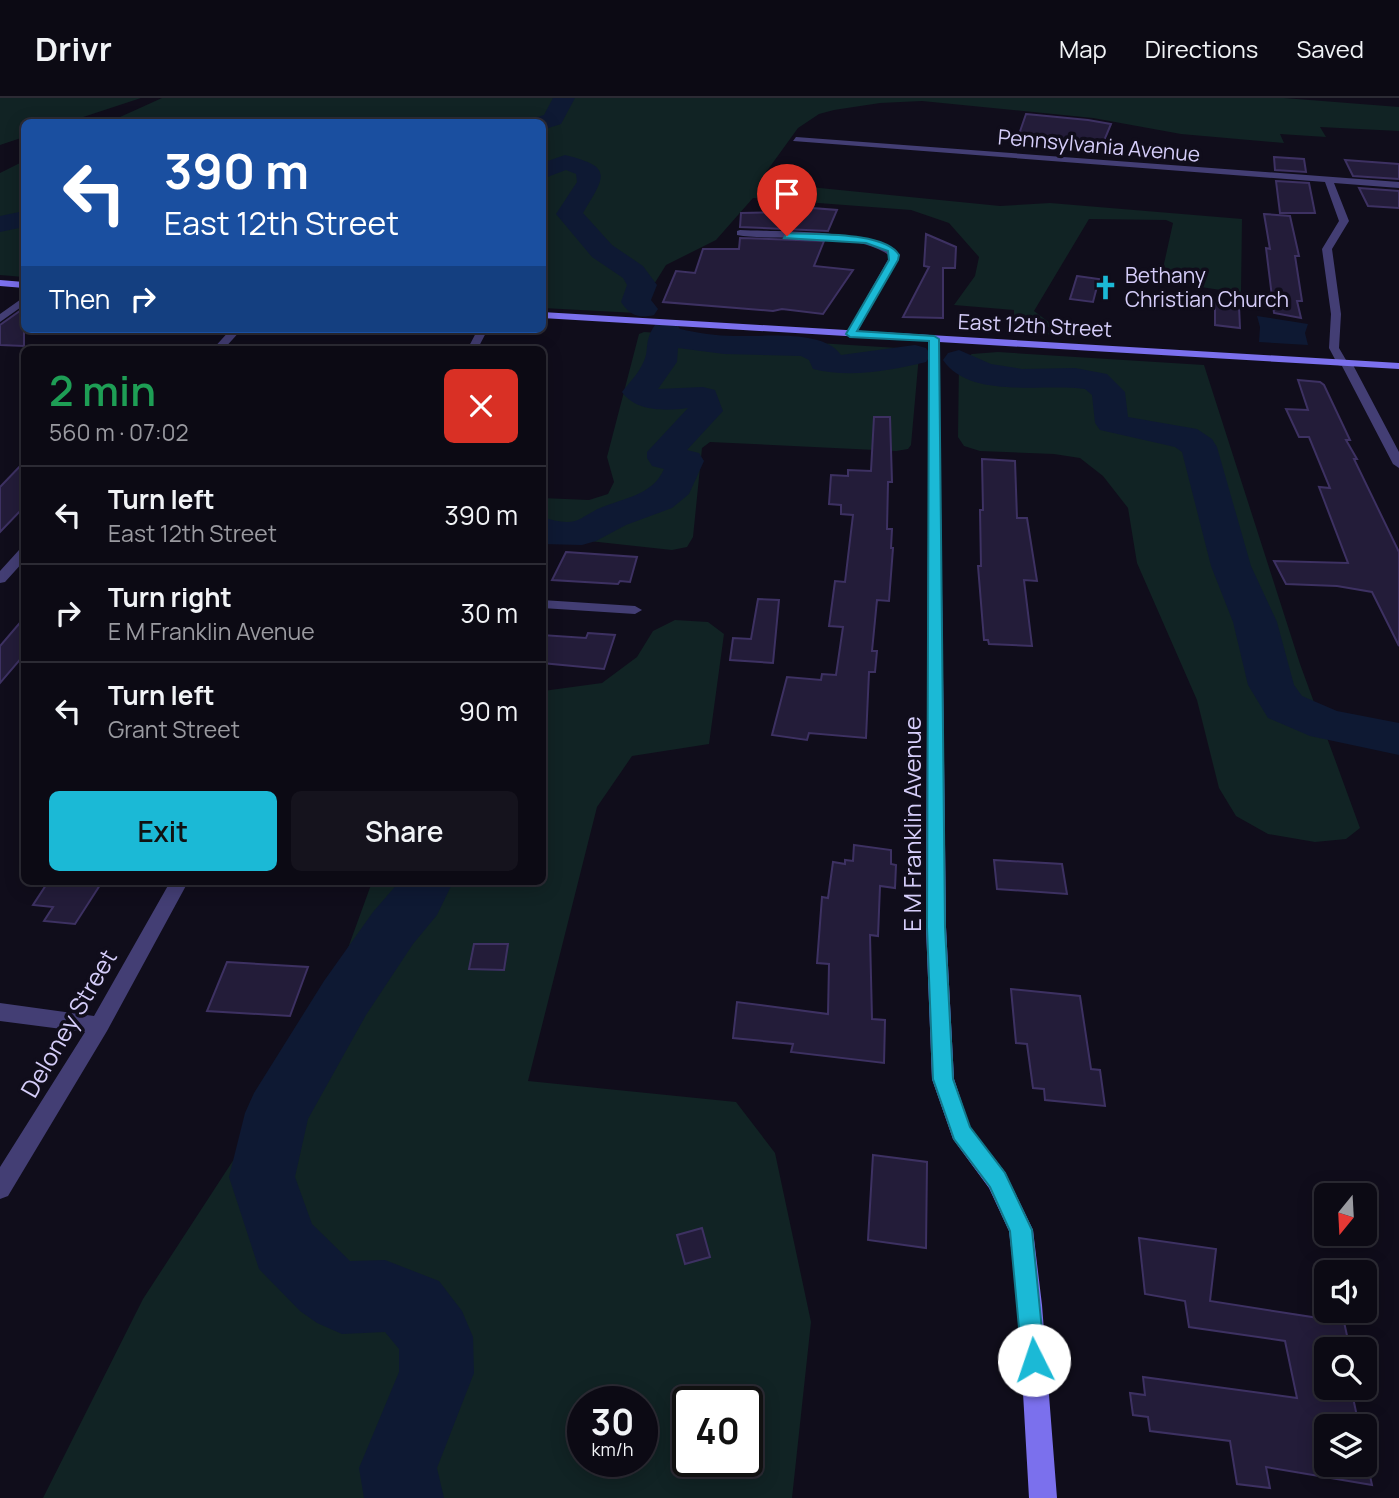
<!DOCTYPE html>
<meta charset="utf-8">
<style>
:root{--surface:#0c0a14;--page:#15131d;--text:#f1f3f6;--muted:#9a9aa0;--line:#2c2b34;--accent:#1bb9d6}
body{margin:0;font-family:Manrope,sans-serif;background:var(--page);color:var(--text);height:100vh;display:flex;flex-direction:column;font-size:26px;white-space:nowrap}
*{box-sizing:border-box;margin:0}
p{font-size:23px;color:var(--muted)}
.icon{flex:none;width:38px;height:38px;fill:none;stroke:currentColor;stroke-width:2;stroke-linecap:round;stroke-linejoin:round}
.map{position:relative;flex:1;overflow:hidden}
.drawer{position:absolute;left:21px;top:248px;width:525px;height:539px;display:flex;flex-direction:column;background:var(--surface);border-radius:10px;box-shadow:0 4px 18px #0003,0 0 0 2px var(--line)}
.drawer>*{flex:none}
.top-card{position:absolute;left:21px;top:21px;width:525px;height:214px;border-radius:10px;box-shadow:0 4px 18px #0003,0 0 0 2px var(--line);background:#1a4fa0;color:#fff;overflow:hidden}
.needle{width:46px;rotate:198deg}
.tools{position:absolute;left:1314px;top:1085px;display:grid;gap:14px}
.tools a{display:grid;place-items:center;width:63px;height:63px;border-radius:10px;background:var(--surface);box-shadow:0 4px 18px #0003,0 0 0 2px var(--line);font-size:35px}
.speed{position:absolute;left:567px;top:1288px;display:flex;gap:14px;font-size:35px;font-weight:700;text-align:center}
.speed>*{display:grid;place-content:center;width:91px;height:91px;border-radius:50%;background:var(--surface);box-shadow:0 4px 18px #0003,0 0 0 2px var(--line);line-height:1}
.speed small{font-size:18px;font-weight:400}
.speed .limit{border:4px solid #111;border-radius:10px;background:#fff;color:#111}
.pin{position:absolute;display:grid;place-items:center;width:60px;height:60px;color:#fff;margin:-72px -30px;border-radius:50% 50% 50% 0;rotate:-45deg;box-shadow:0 0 7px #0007}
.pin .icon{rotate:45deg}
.me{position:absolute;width:77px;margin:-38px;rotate:356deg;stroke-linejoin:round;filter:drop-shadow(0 0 5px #0008)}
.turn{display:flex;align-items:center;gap:24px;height:147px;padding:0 28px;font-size:32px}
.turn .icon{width:91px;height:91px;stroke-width:2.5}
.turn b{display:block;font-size:49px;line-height:60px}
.then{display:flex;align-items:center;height:66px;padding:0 28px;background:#0003;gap:14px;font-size:26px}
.round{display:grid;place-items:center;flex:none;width:74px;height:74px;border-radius:10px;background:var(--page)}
.overview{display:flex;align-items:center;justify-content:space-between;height:119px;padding:0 28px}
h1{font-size:42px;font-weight:600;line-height:52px;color:#1e9e55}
.primary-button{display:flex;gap:14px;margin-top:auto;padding:14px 28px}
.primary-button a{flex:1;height:80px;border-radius:10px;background:var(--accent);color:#111;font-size:28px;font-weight:600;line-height:80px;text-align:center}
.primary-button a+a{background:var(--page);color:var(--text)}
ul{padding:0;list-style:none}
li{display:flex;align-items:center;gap:21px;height:98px;padding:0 28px;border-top:2px solid var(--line)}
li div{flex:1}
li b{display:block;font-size:26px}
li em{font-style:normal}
header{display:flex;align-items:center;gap:42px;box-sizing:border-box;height:98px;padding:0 35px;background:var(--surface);border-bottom:2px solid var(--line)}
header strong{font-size:33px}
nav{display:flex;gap:38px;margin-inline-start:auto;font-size:24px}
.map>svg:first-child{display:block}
.green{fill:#112324;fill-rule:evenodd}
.water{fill:#0e1933}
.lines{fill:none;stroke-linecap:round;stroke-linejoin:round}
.river{fill:#0e1933;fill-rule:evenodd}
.building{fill:#231c39;stroke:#3d3162;stroke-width:2}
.street{fill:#433e74;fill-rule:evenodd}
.secondary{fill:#7b70ed;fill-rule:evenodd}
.route{fill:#1bb9d6;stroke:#12788b;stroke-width:2}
.labels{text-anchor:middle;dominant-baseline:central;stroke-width:7;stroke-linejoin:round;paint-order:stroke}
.far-street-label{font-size:21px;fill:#d5cdf9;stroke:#100d1b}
.far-poi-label{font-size:21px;fill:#d5cdf9;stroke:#100d1b;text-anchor:start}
.street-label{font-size:24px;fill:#d5cdf9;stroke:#100d1b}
</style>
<header>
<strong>Drivr</strong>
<nav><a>Map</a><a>Directions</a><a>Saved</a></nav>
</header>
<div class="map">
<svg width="1399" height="1400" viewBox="0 0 1399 1400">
<rect width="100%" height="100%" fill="#100d1b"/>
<!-- green -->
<path class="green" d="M0,0H141L68,24H24V39L0,47Z
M162,0H1284L1399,9V33L1320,29L1326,39L1280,36L1284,45L1181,36L1093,20L922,3L880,5L834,12L819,16L798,30L759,84L1000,108L1050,105L1242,121L1241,195L1167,184L1162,175L1173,125L1166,122L1089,121L1034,213L1066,237L1014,235V212L954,207L975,178L979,159L949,125L911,112L753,100L716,142L666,167L636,215L543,210L542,24H109Z
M24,63V179L0,177V75Z
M644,234L914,251L919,257L911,347L908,351L896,353L710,344L702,350L693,439L687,449L672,452L543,438L542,400L589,402L608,396L614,384L607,359L639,236Z
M998,254L1204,267L1300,566L1360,730L1346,741L1315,744L1268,736L1236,718L1219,690L1197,602L1137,465L1128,410L1103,378L1080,360L1054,356L980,353L964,348L958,339L959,263L972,256Z
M675,522L708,524L724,536L709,646L632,658L597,709L528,983L736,1004L775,1055L811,1224L792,1400H43L143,1201L262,1018L328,905L372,784H542L543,593L602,585L637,559L653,533ZM583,1304H642V1363H583ZM688,1304H747V1363H688Z"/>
<!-- water -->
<path class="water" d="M1257,218L1308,226L1305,235L1308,247L1259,244L1260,229Z"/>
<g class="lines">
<!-- river -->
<path class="river" d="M553,0H575L561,26L542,32V24H531L534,20L544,17Z
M565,57C614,69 605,78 583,115L612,147L643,168L657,187L651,202L658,211L654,217C638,221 630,217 621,204L627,187L623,180L592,159L556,116L577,84L576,76L566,72L542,81V65Z
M24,113V129L0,134V118Z
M666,225L677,227L680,231C698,235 716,238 735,238C763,239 823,231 841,257L915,247L926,250L931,257L926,264C889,273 850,280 813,271L809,262L801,258L724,256L678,250L677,264L658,291L703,289L715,292L723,313L687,352L699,355L704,363L689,396L672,410L626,427L596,443L582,447L542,446V419C553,422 564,426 575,423C584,420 592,413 600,410C624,400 653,397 664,371L652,368L647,360V354L688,310C666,313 636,314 622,294C629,285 638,276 643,265C650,253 643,244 655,227Z
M959,252L991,266L1022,271L1075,270L1107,276L1125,294L1128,319L1197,331L1212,341L1217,349L1251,468L1277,524L1294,587L1302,598L1337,613L1399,625V657L1310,638L1268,620L1248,587L1233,524L1211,468L1182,354L1175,349L1100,332L1095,325L1092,297L1085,291C1044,285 970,302 943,262L948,255Z
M399,784H453L437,817L413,846L366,917L308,1021L295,1079L312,1126L350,1163L385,1162L439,1183L462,1213L473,1239L474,1275L437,1370L444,1400H364L359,1370L399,1274V1251L385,1234L342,1236L317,1225L300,1213L259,1171L229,1079L245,1015L254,995L324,883L373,814Z"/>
</g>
<!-- building -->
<path class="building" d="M1026,16L1088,22L1111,26L1099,55L1016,45Z
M1274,59L1304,61L1306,74L1275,72Z
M1345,62L1399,66V81L1353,78Z
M1276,83L1309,85L1315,115H1280Z
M1359,90L1399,93V110L1368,108Z
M786,108L837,112L828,133L740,129L741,115L787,114Z
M1264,116L1290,118L1299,158H1295L1302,203H1297L1301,220L1274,215L1266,150L1270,151Z
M926,136L956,149L955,170H943V220L903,219L929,169L924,168Z
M740,140L824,143L814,168L853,172L823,216L782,211L773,213L663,204L676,173L695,175L703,151H739Z
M1077,178L1099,181L1093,204L1070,201Z
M1215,205L1239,208L1240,230L1215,227Z
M24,210V248L0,247V227Z
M1298,282L1320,284L1324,287L1350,342H1346L1357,361H1354L1399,454V548L1372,494L1337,488L1286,486L1274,463L1348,465L1319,389L1330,390L1309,339H1299L1286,311L1308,312Z
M874,319H890L892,384H888L887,431H892L891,450H893L889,503L877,502L872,553H877L875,574H869L866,640L809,635L807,642L772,637L787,579L821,582L822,576L836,577L843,529L829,528L835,483L845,484L853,417L841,416V407L829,406L831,377L848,378V372L871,373Z
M982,361L1015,363L1017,420H1027L1037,483L1024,482L1032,548L989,546L988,542H984L978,468H981L980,412H983Z
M24,364V409L0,434V389Z
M566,454L637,459L630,484L620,483L618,486L552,482Z
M758,501L779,502L773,565L730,562L733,540L751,541Z
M24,520V557L0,585V548Z
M588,535L615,537L604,571L542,565V537L586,540Z
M854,747L891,752V766L896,767L895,790L880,788L878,838L870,837L872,921L885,922L884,965L791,954L793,946L733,940L737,904L828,916L829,866L817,865L822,799L828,800L833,764L845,766V762L853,763Z
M994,762L1062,766L1067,796L997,791Z
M48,784H102L75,826L44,823L53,809L33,807Z
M474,846H508L504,872L469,871Z
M227,864L308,869L290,918L207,913Z
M1011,891L1080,898L1091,971L1100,972L1105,1008L1045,1002L1044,991L1033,990L1027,946L1016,945Z
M873,1057L927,1064L926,1150L868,1142Z
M702,1130L710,1159L685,1166L677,1137Z
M1139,1140L1216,1151L1210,1203L1344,1224L1350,1251H1326V1290H1351L1359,1328H1326V1367H1365V1355L1372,1387L1266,1369L1270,1390L1237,1386L1230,1343L1150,1333L1148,1319L1133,1317L1130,1295L1145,1297L1143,1279L1297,1300L1285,1243L1189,1229L1185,1203L1145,1196Z"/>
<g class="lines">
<!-- street -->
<path class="street" d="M796,39L1399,84V90L1334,85L1349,123L1332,151L1341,216L1339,250L1346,262L1352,265L1399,354V370L1393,366L1342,268L1338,267L1329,250L1331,216L1322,151L1339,123L1325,84L793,43Z
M740,132C778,134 874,130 900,157L856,236L851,239L846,236L890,158C857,132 778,144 737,137V133Z
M24,199V207L0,224V216Z
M231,231H242L223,252H212Z
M478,231H488L477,252H467Z
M24,451V463L5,484L0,485V473L19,452Z
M542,502L635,508L642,512L635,516L542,510Z
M170,784H188L107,933L8,1098L0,1101V1069L85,934L0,923V905L94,918Z"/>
<!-- secondary -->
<path class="secondary" d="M0,182L24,184V190L0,188Z
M542,214L1399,265V271L939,244L946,829L954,981L970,1029L1005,1074L1033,1132L1042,1207L1057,1400H1029L1018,1207L1009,1133L989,1090L953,1041L932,981L926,829L929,243L542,220Z"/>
</g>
<!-- route -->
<path class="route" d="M787,135C814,137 885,133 899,157L898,162L857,233L934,238L939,241L945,829L953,981L970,1029L1005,1075L1032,1132L1045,1262L1042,1270L1034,1273L1025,1270L1022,1262L1010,1133L990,1089L954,1041L933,981L927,829L929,243L850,239L846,236L889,162L888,153L866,145L784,140Z"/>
<!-- icons -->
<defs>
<symbol id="church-bare" viewBox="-9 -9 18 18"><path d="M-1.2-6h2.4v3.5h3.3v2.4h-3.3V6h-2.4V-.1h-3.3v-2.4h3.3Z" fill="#1bb9d6" stroke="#100d1b" stroke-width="2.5" paint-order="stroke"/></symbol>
</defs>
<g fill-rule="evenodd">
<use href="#church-bare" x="1088" y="172" width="35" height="35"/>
</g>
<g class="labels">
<!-- far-street labels -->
<g class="far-street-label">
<text transform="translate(1099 47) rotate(5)">Pennsylvania Avenue</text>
<text transform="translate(1035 227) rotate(3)">East 12th Street</text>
</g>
<!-- far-poi labels -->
<g class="far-poi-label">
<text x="1125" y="177">Bethany<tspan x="1125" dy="24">Christian Church</tspan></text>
</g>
<!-- street labels -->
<g class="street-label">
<text transform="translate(911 726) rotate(-90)">E M Franklin Avenue</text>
<text transform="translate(68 925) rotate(-60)">Deloney Street</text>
</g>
</g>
</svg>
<div class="tools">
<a><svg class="needle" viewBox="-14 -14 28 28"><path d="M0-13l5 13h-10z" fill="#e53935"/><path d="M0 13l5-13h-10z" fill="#9a9aa0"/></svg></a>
<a><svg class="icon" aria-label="sound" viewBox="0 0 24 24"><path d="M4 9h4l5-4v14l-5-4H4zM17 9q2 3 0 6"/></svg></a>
<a><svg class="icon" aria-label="search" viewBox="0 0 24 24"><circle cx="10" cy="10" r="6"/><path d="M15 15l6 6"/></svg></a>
<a><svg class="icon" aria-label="layers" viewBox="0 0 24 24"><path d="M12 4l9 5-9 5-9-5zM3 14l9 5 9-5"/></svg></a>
</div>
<div class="speed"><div>30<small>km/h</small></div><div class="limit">40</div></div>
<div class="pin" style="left:787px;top:138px;background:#d93025"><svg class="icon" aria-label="arrive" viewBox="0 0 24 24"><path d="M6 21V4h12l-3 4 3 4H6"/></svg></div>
<svg class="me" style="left:1034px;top:1262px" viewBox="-20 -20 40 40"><circle r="19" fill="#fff"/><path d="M0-13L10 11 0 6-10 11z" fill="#1bb9d6"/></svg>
<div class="top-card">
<div class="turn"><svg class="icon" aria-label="left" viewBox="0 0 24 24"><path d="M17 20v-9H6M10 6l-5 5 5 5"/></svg><div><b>390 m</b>East 12th Street</div></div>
<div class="then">Then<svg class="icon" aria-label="right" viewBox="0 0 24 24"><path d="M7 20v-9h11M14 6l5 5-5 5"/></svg></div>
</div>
<section class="drawer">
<div class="overview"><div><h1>2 min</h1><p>560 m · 07:02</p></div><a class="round" style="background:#d93025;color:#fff"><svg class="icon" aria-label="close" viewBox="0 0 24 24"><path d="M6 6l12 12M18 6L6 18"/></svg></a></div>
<ul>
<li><svg class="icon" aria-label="left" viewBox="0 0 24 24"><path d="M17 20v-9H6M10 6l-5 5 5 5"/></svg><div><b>Turn left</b><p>East 12th Street</p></div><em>390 m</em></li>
<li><svg class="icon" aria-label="right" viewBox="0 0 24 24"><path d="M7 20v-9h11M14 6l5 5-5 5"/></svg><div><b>Turn right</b><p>E M Franklin Avenue</p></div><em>30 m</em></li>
<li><svg class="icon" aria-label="left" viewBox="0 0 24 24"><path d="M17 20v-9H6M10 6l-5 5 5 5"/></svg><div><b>Turn left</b><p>Grant Street</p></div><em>90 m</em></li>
</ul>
<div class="primary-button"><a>Exit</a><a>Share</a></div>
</section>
</div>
